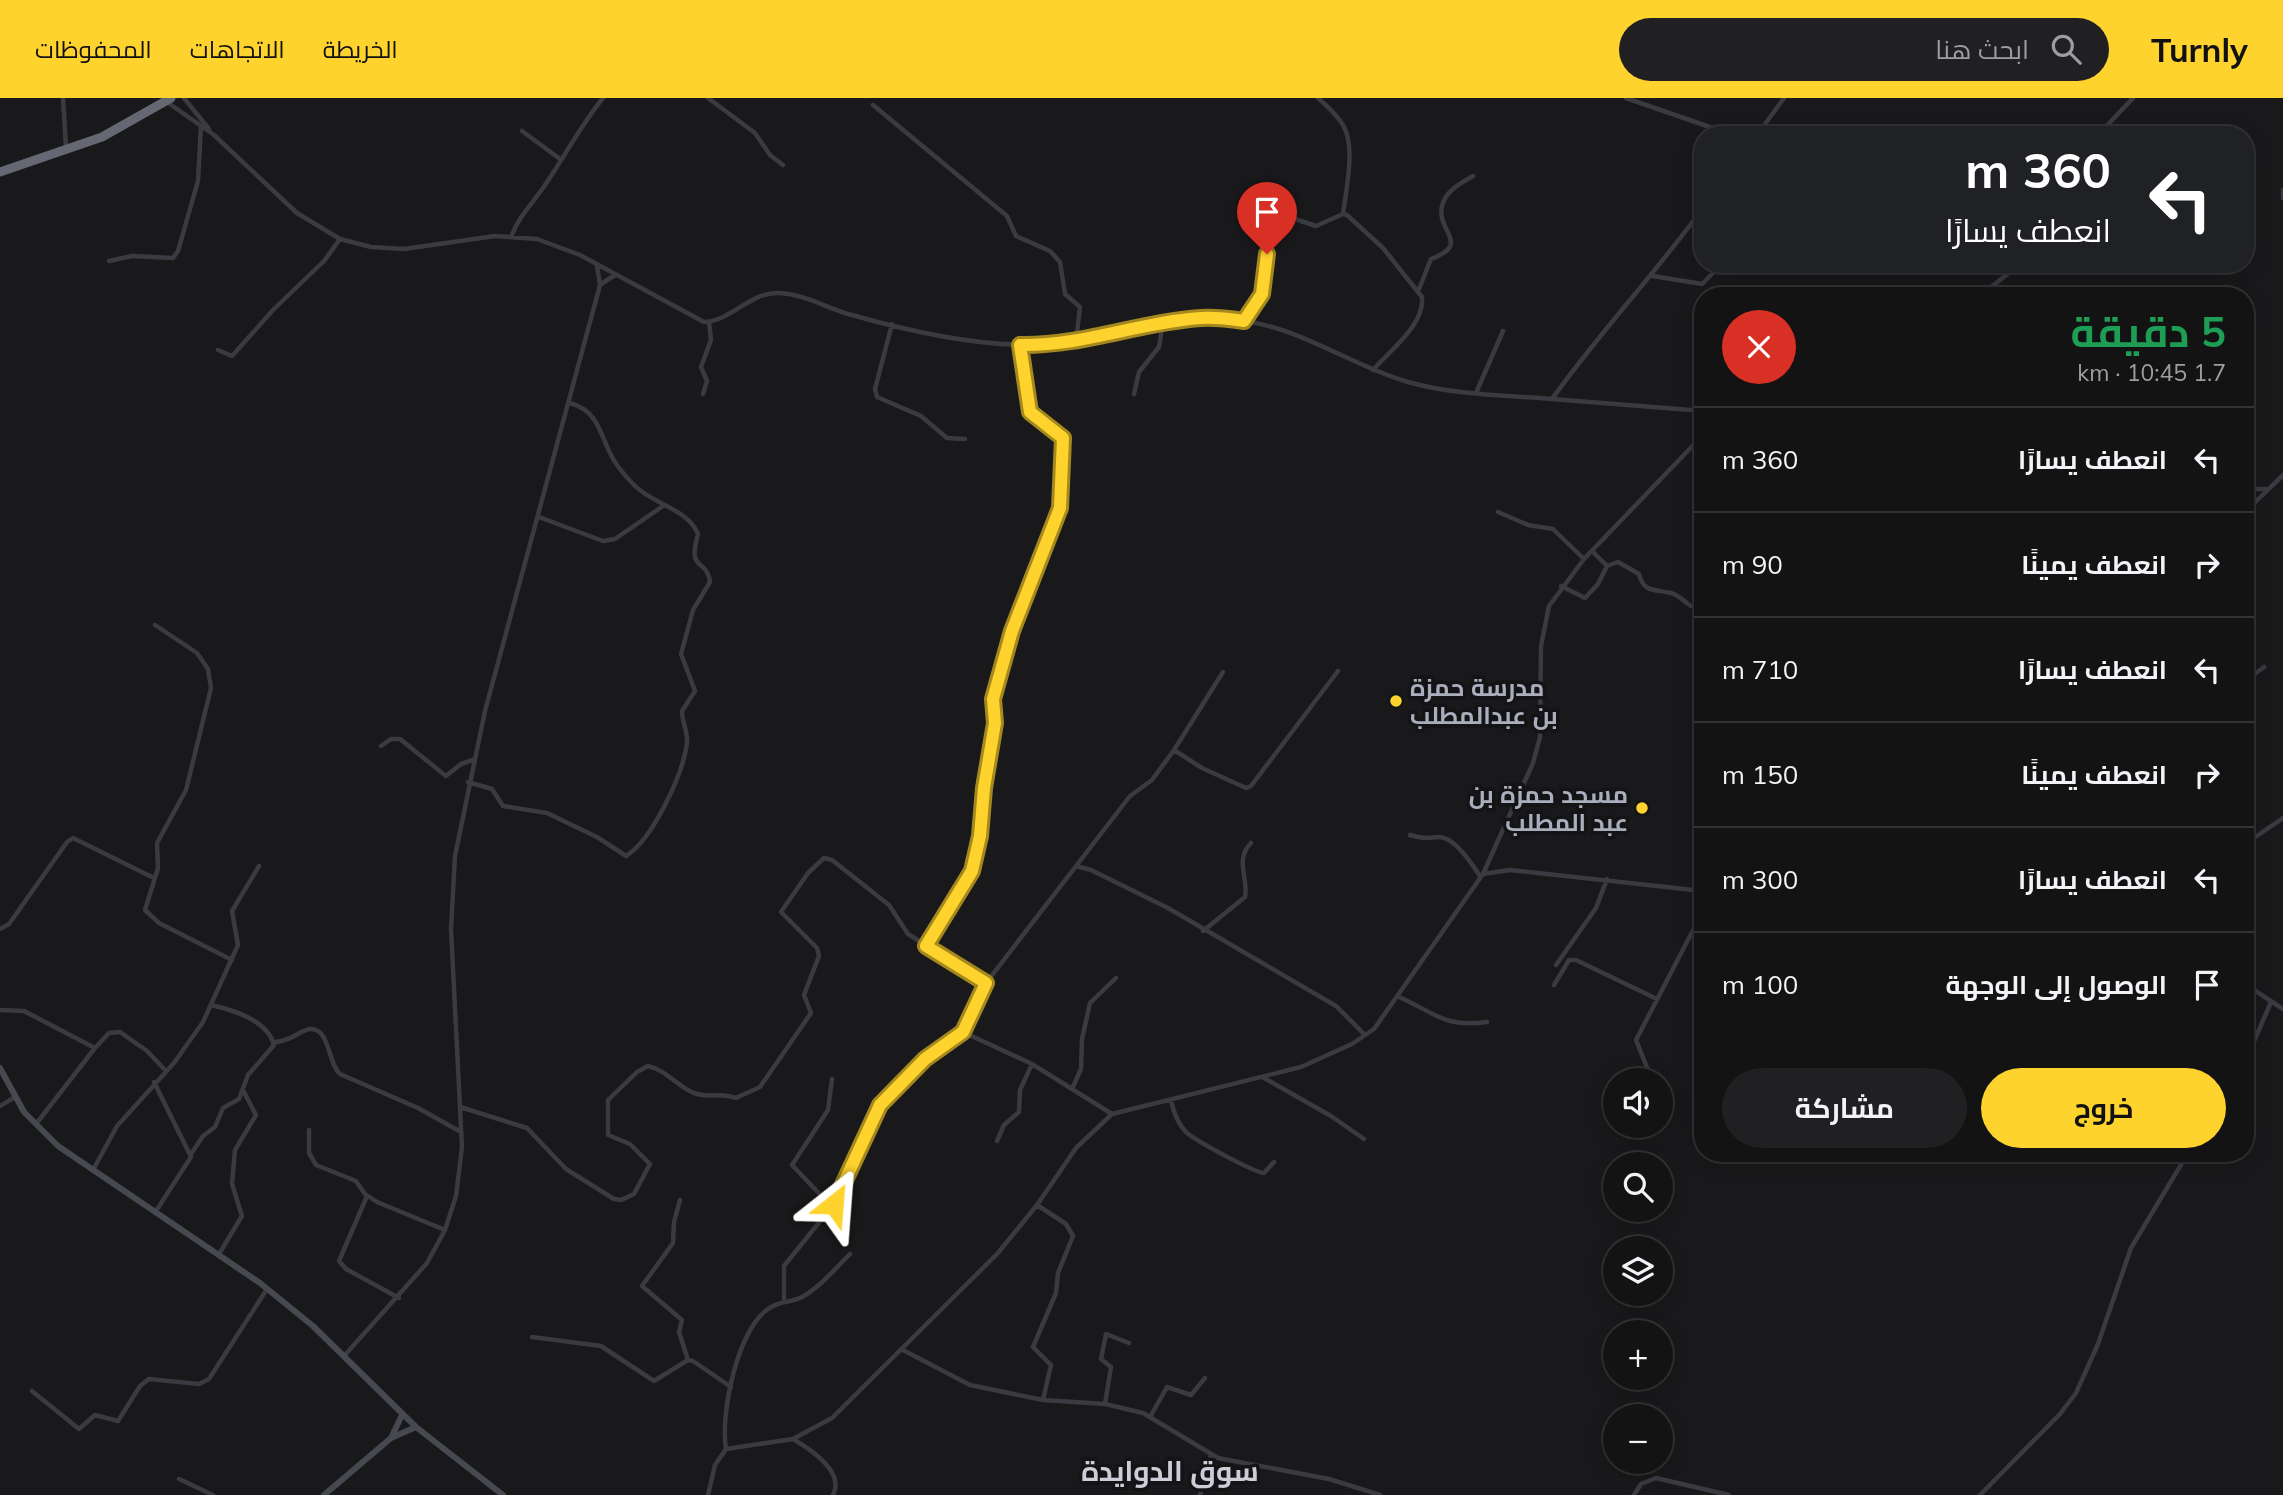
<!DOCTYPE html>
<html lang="ar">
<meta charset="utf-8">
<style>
:root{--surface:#131314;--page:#202022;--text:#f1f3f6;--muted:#9d9ea0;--line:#323234;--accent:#fed32e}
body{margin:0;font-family:Mulish,Cairo,sans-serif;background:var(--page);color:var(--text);direction:rtl;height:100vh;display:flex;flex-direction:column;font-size:26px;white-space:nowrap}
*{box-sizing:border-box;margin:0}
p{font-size:23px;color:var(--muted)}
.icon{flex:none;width:38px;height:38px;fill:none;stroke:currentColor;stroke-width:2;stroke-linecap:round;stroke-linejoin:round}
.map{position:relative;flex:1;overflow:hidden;direction:ltr}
.sheet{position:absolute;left:1694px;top:189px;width:560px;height:875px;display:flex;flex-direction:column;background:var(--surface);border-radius:28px;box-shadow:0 4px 18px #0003,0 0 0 2px var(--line);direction:rtl}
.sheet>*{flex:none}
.banner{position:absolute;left:1694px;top:28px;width:560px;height:147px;border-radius:28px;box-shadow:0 4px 18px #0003,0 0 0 2px var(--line);direction:rtl;background:#202124;color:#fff;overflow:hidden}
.controls{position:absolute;left:1603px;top:970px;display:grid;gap:14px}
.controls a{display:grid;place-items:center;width:70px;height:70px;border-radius:50%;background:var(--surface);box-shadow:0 4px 18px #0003,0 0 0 2px var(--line);font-size:35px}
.pin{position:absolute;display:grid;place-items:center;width:60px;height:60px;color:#fff;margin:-72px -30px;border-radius:50% 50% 50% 0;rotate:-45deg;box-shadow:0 0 7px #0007}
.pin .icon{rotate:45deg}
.me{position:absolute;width:77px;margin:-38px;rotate:28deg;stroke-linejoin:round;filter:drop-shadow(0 0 5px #0008)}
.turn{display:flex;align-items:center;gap:24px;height:147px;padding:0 28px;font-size:32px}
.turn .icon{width:91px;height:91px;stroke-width:2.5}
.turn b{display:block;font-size:49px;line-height:60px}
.round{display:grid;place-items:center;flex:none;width:74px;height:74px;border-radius:37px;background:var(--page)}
.overview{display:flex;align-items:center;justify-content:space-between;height:119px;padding:0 28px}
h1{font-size:42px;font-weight:700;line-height:52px;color:#1e9e55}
.cta{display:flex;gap:14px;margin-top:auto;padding:14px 28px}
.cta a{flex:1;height:80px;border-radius:42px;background:var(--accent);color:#111;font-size:28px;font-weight:700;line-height:80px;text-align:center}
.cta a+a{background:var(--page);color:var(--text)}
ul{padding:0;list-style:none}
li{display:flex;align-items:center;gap:21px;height:105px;padding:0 28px;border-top:2px solid var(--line)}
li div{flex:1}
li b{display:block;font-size:26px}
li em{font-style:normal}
header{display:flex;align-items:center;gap:42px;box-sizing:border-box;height:98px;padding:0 35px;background:var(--accent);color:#111}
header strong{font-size:33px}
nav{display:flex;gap:38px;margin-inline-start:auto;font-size:24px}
.search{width:490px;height:63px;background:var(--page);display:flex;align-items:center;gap:18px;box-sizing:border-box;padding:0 24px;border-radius:38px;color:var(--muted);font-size:26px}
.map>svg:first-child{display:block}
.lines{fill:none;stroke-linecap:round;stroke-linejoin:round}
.street{stroke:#3a3a41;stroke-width:4.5}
.secondary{stroke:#474951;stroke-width:6}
.highway{stroke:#656772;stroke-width:9}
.route-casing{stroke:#a5891e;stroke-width:18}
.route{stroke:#fed32e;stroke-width:12}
.poi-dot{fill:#fed32e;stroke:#141416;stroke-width:2.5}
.labels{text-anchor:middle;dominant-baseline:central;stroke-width:7;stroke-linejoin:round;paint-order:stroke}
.poi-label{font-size:24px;font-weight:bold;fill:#aaaebc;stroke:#141416;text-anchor:start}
.quarter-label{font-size:28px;font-weight:bold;fill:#cccdd7;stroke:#141416}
</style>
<header>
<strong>Turnly</strong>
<div class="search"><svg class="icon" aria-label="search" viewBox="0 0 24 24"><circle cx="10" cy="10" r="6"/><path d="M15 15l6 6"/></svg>ابحث هنا</div>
<nav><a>الخريطة</a><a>الاتجاهات</a><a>المحفوظات</a></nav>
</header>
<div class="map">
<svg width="2283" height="1397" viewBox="0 0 2283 1397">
<rect width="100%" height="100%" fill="#19191b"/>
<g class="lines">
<!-- street -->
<path class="street" d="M63,0L66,50
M184,0L209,31
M708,0L755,35L770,57L783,67
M1318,0C1326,7 1335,15 1341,24C1357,45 1346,91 1343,116
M1626,0L1733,37
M167,4L214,37L297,115L340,141L371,149L404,151L495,138L537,141L580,157L704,224C731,223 749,195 777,195C803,195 828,211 852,217C908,233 967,246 1024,247C1099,247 1170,212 1244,223C1303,231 1352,268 1408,284C1450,296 1495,297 1539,300C1594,304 1648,309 1703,313
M873,7L1007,118L1016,138L1050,153L1060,164L1065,196L1080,209L1076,243
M522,33L560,61
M1757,37L1784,0
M2098,37L2133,0
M2283,92V100
M511,139C519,117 535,103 547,84C566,56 581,27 603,0
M109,163L132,158L173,160L178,153L198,83L201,28
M1653,178L1702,186L1713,175
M601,186L615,177
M1419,191L1431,161C1472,146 1436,133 1442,108C1445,93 1461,85 1473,78
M1980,198L2020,166
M1244,223L1262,196L1269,142L1279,122L1295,121L1316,128L1343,116L1347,117L1383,150L1422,199C1425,227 1390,252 1373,272
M892,226L875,291L877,299L921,318L947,340L965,341
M218,252L232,258L273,212L324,163L340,141
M1476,295L1503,233
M703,296L707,283L701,269L711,242L709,224
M1134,296L1139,274L1159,249L1163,224
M1552,301C1599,235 1655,176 1703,110
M2245,391H2266
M1498,414L1528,427L1553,431L1584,461
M2245,414L2283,377
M539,419L603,443L615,441L663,408
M1592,453L1607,468
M1561,488L1585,500L1598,486L1607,468L1618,464L1639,476C1644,495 1654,491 1671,495C1679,497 1685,504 1691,508
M155,527L197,555L208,571L211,590L186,692L157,745L158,770L145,812L159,825L232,862
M2245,578H2252L2264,569
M381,648L391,641H400L446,678L461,666L473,662
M1174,652L1223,574
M468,684L492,691L503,708L547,715L597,739L626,758C653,741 683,676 687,645C688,634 682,624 682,613L695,593L681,556L693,512L710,484C706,458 687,476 698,436C688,411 653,406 635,388C625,378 614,365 609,353C599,330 595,312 570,305
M1410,737C1422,741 1427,740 1438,739C1454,738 1472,766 1480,778
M2245,746L2283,720
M1076,768L1091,772L1168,810L1336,908L1365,937
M1483,776L1510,772L1703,793
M0,831L9,826L67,744L73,740L154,780
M1203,833L1245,799C1249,780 1234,762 1251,745
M926,848L972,773L980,738L984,690L995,625L993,601L1012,533L1060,410L1064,340L1030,314L1020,247
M1556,867L1596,810L1607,781
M2245,886L2283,911
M1554,887L1569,862H1576L1657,901
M1399,899C1435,915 1445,930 1487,924
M0,912L24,913L95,950L109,935L120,934L147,953L166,973
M963,934L1032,966L1112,1016
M274,944C291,944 301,931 311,931C330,931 328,966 340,976L418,1010L461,1034
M2245,964L2271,904
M1264,980L1331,1018L1364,1041
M1652,982L1636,942L1703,813
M154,984L191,1059L156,1113
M1072,991L1081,971L1082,941L1090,905L1116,880
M1171,1002C1173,1012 1178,1025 1185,1033C1192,1041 1253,1074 1264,1075L1274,1064
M0,1008L15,999
M460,1009L527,1030L566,1071L614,1101L621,1102L634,1096L650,1066L630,1046L608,1037V1002L637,974L648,968C669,973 680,992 697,996C712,1000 720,994 736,1000L760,989L811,915L804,897L819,858L817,850L781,814L808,775L824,760L832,762L889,807L908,836L986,885
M36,1026L95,950
M309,1032V1055L316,1067L356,1083L365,1096L377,1104L445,1132
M997,1043L1004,1027L1019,1014L1020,992L1032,966
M191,1056L203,1038L215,1029L223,1010L239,1001L248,977L274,947C268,922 233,912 211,907
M93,1072L117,1028L174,965L203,924L238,847L232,813L259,768
M367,1098L339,1163L346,1171L399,1200
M680,1102L674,1124L673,1145L642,1188L682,1222L679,1234L688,1262
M1037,1107L1066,1126L1073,1138L1058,1175L1056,1195L1033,1249L1051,1267L1043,1302
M832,1109L792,1067L828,1012L832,981
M219,1156L242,1118L232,1086L235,1052L256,1017L244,994
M784,1201V1168L834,1106L880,1007L925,961L963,934L986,885L1130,698L1152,682L1174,652L1202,670L1246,690L1251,688L1338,573
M532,1239L601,1248L654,1283L688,1262L693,1263L731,1289
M901,1251L970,1287L1043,1302L1105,1306L1143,1315L1218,1360L1329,1381L1380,1397
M344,1258L427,1165L445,1132L456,1098L462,1049L451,831L455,758L485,613L600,187L597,168
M32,1293L79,1331L95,1317L118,1323L140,1288L149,1281L199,1286L209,1281L267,1191
M1105,1306L1111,1269L1101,1261L1106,1236L1129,1245
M1150,1319L1167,1289L1191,1297L1205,1280
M793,1341C810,1351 845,1374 833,1397
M726,1351C720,1316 737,1233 768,1211C780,1202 791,1205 802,1199C820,1189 836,1170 850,1156
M179,1381L213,1397
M708,1397L715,1367L726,1351L793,1341L832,1320L998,1155L1037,1107L1076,1050L1112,1016L1301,969L1352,946L1374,931L1483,776L1533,665L1540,639L1541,548L1549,508L1584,461L1703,337
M1200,1397L1211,1357
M1634,1397L1641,1386L1656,1380L1729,1397
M1980,1397L2060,1316L2076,1295L2098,1246L2131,1150L2188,1055"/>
<!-- secondary -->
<path class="secondary" d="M0,970L24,1014L58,1048L260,1185L313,1228L416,1329L503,1397
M391,1340L402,1317
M324,1397L391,1340L416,1329"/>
<!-- highway -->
<path class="highway" d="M0,74L102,39L171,0"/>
</g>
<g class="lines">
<defs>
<path id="route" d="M834,1106L880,1007L925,961L963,934L986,885L926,848L972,773L980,738L984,690L995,625L993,601L1012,533L1060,410L1063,340L1030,314L1020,247C1085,248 1139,224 1201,220C1215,219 1230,221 1244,223L1262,196L1267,156"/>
</defs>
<!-- route casing -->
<use href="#route" class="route-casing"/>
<!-- route -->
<use href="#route" class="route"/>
</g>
<!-- markers -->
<g class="poi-dot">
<circle cx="1396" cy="603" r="7"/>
<circle cx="1642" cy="710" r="7"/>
</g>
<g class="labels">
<!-- poi labels -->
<g class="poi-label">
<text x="1410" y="589">مدرسة حمزة<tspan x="1410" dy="28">بن عبدالمطلب</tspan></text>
<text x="1628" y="696" text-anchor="end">مسجد حمزة بن<tspan x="1628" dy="28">عبد المطلب</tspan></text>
</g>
<!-- quarter labels -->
<g class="quarter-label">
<text x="1170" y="1372">سوق الدوايدة</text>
</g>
</g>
</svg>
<div class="controls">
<a><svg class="icon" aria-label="sound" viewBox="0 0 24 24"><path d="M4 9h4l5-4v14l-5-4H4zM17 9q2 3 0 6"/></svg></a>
<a><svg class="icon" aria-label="search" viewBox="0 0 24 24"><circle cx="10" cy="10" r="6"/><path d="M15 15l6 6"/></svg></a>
<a><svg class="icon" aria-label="layers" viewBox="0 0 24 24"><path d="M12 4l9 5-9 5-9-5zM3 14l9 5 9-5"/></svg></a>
<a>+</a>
<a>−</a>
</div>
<div class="pin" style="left:1267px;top:156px;background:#d93025"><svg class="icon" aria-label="arrive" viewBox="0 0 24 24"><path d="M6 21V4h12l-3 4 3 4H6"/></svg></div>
<svg class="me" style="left:834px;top:1106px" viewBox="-20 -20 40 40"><path d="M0-17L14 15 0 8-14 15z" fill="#fed32e" stroke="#fff" stroke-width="4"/></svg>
<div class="banner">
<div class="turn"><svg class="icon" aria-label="left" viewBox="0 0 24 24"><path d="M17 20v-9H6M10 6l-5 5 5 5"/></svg><div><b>360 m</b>انعطف يسارًا</div></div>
</div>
<section class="sheet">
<div class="overview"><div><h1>5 دقيقة</h1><p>1.7 km · 10:45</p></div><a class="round" style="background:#d93025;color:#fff"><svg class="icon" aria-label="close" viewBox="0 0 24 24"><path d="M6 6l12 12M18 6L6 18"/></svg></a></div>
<ul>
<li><svg class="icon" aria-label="left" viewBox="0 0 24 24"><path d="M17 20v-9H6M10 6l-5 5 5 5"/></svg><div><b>انعطف يسارًا</b></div><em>360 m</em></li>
<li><svg class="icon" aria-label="right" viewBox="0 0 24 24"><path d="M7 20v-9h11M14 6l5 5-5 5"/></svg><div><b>انعطف يمينًا</b></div><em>90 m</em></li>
<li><svg class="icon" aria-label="left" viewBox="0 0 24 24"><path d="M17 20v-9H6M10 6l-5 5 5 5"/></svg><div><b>انعطف يسارًا</b></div><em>710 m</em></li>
<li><svg class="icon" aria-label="right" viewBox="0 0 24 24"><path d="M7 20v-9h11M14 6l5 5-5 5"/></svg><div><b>انعطف يمينًا</b></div><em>150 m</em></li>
<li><svg class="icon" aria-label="left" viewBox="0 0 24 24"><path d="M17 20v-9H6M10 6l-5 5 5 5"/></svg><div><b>انعطف يسارًا</b></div><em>300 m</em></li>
<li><svg class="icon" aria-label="arrive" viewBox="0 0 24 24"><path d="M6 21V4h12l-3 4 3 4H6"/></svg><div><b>الوصول إلى الوجهة</b></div><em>100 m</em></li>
</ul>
<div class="cta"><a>خروج</a><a>مشاركة</a></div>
</section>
</div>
